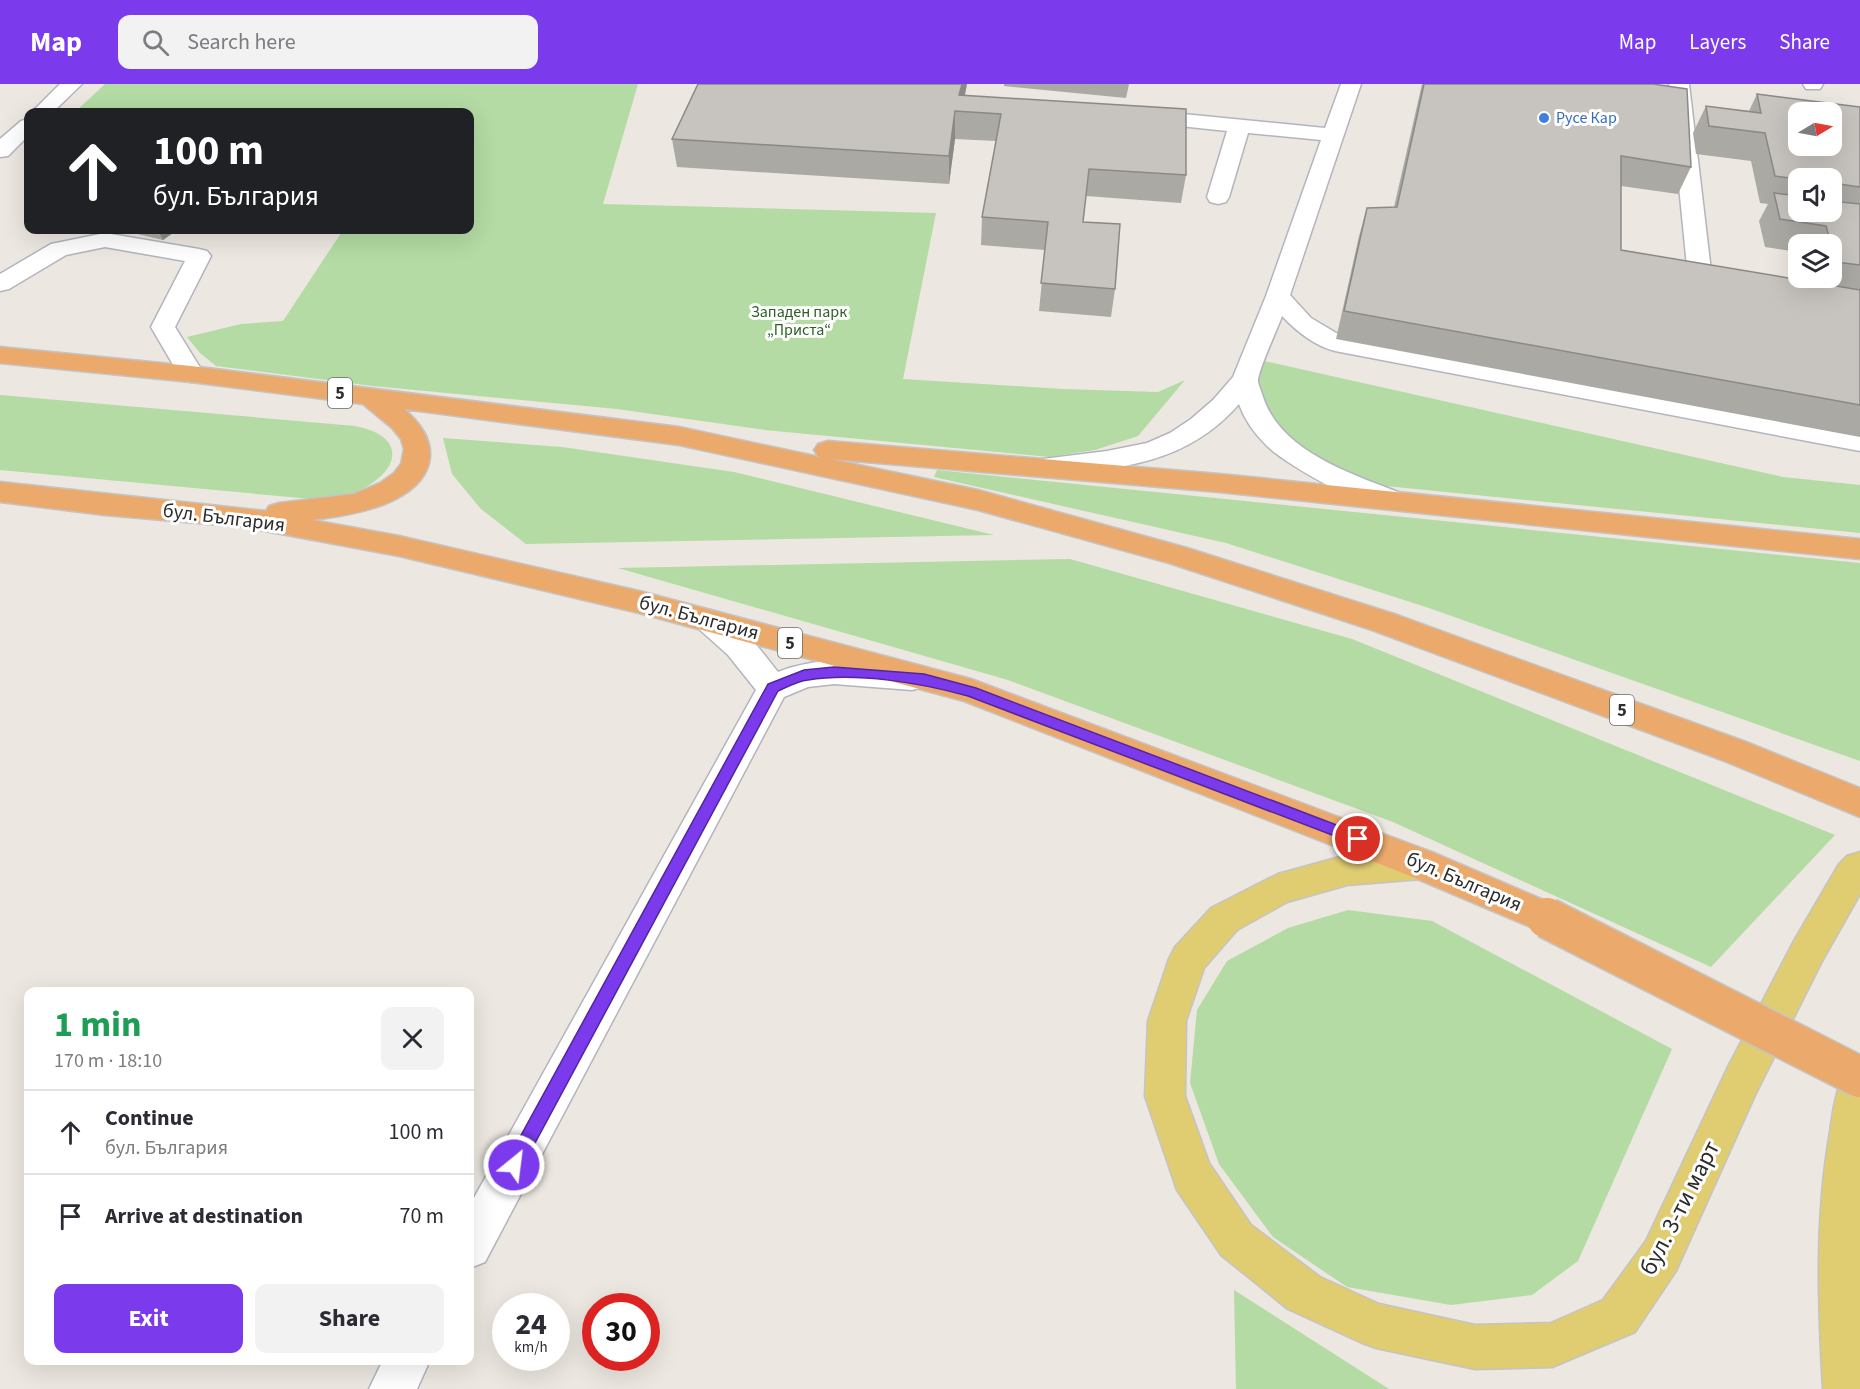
<!DOCTYPE html>
<meta charset="utf-8">
<style>
:root{--surface:#fff;--page:#f2f2f3;--text:#2b2b33;--muted:#7c7c81;--line:#e1e1e2;--accent:#7c3aed}
body{margin:0;font-family:"Source Sans 3",sans-serif;background:var(--page);color:var(--text);height:100vh;display:flex;flex-direction:column;font-size:22px;white-space:nowrap}
*{box-sizing:border-box;margin:0}
p{font-size:20px;color:var(--muted)}
.icon{flex:none;width:33px;height:33px;fill:none;stroke:currentColor;stroke-width:2;stroke-linecap:round;stroke-linejoin:round}
.map{position:relative;flex:1;overflow:hidden}
.details{position:absolute;left:24px;top:903px;width:450px;height:378px;display:flex;flex-direction:column;background:var(--surface);border-radius:12px;box-shadow:0 6px 24px #0002}
.details>*{flex:none}
.top-card{position:absolute;left:24px;top:24px;width:450px;height:126px;border-radius:12px;box-shadow:0 6px 24px #0002;background:#202124;color:#fff;overflow:hidden}
.needle{width:39px;rotate:80deg}
.fabs{position:absolute;left:1788px;top:18px;display:grid;gap:12px}
.fabs a{display:grid;place-items:center;width:54px;height:54px;border-radius:12px;background:var(--surface);box-shadow:0 6px 24px #0002;font-size:30px}
.speed{position:absolute;left:492px;top:1209px;display:flex;gap:12px;font-size:30px;font-weight:700;text-align:center}
.speed>*{display:grid;place-content:center;width:78px;height:78px;border-radius:50%;background:var(--surface);box-shadow:0 6px 24px #0002;line-height:1}
.speed small{font-size:15px;font-weight:400}
.speed .limit{border:9px solid #d22;background:#fff;color:#111}
.pin{position:absolute;display:grid;place-items:center;width:51px;height:51px;color:#fff;margin:-26px;border:3px solid #fff;border-radius:50%;box-shadow:0 2px 6px #0007}
.me{position:absolute;width:66px;margin:-33px;rotate:29deg;stroke-linejoin:round;filter:drop-shadow(0 0 4px #0008)}
.turn{display:flex;align-items:center;gap:21px;height:126px;padding:0 30px;font-size:27px}
.turn .icon{width:78px;height:78px;stroke-width:2.5}
.turn b{display:block;font-size:42px;line-height:51px}
.round{display:grid;place-items:center;flex:none;width:63px;height:63px;border-radius:12px;background:var(--page)}
.head{display:flex;align-items:center;justify-content:space-between;height:102px;padding:0 30px}
h1{font-size:36px;font-weight:700;line-height:45px;color:#1e9e55}
.button{display:flex;gap:12px;margin-top:auto;padding:12px 30px}
.button a{flex:1;height:69px;border-radius:12px;background:var(--accent);color:#fff;font-size:24px;font-weight:700;line-height:69px;text-align:center}
.button a+a{background:var(--page);color:var(--text)}
ul{padding:0;list-style:none}
li{display:flex;align-items:center;gap:18px;height:84px;padding:0 30px;border-top:2px solid var(--line)}
li div{flex:1}
li b{display:block;font-size:22px}
li em{font-style:normal}
header{display:flex;align-items:center;gap:36px;box-sizing:border-box;height:84px;padding:0 30px;background:var(--accent);color:#fff}
header strong{font-size:28px}
nav{display:flex;gap:33px;margin-inline-start:auto;font-size:21px}
.search{width:420px;height:54px;background:var(--page);display:flex;align-items:center;gap:15px;box-sizing:border-box;padding:0 21px;border-radius:12px;color:var(--muted);font-size:22px}
.map>svg:first-child{display:block}
.green{fill:#b3dba3}
.lines{fill:none;stroke-linecap:round;stroke-linejoin:round}
.minor-casing{stroke:#b3b5be;stroke-width:3}
.major-casing{stroke:#c4c4c4;stroke-width:3}
.highway-casing{stroke:#c4c4c4;stroke-width:3}
.minor{fill:#fff;fill-rule:evenodd}
.major{fill:#e0cc71;fill-rule:evenodd}
.highway{fill:#eba96c;fill-rule:evenodd}
.highway-bridge-casing{stroke:#c4c4c4;stroke-width:43;stroke-linecap:butt}
.highway-bridge{stroke:#eba96c;stroke-width:40}
.wall{fill:#aba9a4;fill-rule:evenodd}
.shaded-wall{fill:#8b8986}
.building{fill:#c7c4bf;stroke:#8b8986;stroke-width:1.5;fill-rule:evenodd}
.route{fill:#7c3aed;stroke:#51269a;stroke-width:1.5}
.shop-dot{fill:#3f7fe0;stroke:#fff;stroke-width:2}
.labels{text-anchor:middle;dominant-baseline:central;stroke-width:6;stroke-linejoin:round;paint-order:stroke}
.far-shop-label{font-size:16px;fill:#366cbe;stroke:#fff;text-anchor:start}
.far-park-label{font-size:16px;fill:#2d6124;stroke:#fff}
.shield{fill:#fff;stroke:#6b6b6b;stroke-width:1.5}
.shield-label{font-size:18px;font-weight:bold;fill:#2c2c2c}
.street-label{font-size:20px;fill:#2c2c2c;stroke:#fff}
.near-street-label{font-size:24px;fill:#2c2c2c;stroke:#fff}
</style>
<header>
<strong>Map</strong>
<div class="search"><svg class="icon" aria-label="search" viewBox="0 0 24 24"><circle cx="10" cy="10" r="6"/><path d="M15 15l6 6"/></svg>Search here</div>
<nav><a>Map</a><a>Layers</a><a>Share</a></nav>
</header>
<div class="map">
<svg width="1860" height="1305" viewBox="0 0 1860 1305">
<rect width="100%" height="100%" fill="#ece7e0"/>
<!-- green -->
<path class="green" d="M105,0H638L603,120L936,129L903,295L1063,305L1158,308L1185,296L1138,352L1095,366L1049,373L765,346L617,325L373,302L216,282L200,269L187,253L241,240L283,237L343,146H470V28H75Z
M1264,277L1783,393L1860,401V449L1376,401C1356,392 1335,384 1316,374C1290,360 1257,326 1257,294C1257,289 1261,282 1264,277Z
M0,311L355,342C400,350 405,380 366,403C349,413 331,415 311,415L0,386Z
M443,354L562,363L734,388L994,451L526,460L481,425L452,390Z
M937,386L1860,479V677L1429,524L1226,459L934,393Z
M1070,475L1352,555L1835,751L1711,883L1393,738L1008,596L618,484Z
M1348,826L1432,837L1672,965L1578,1177L1532,1211L1451,1221L1347,1203L1273,1153L1219,1080L1190,999L1197,926L1227,877L1288,844Z
M1234,1206L1389,1305H1236Z"/>
<g class="lines">
<defs>
<path id="minor" d="M60,0H82L53,28H32Z
M1341,0H1361L1290,211L1311,234L1343,253L1860,349V367L1335,267C1315,262 1296,247 1282,232C1278,244 1258,286 1258,297C1258,300 1261,306 1262,310C1279,368 1353,390 1403,410L1407,417L1403,424C1375,432 1288,382 1267,362C1255,350 1244,335 1239,320C1187,380 1120,385 1045,391L1035,388L1031,382L1035,376L1107,367L1147,359L1170,349L1191,335L1213,316L1233,293L1266,212L1321,56L1248,49L1229,113L1226,118L1218,120L1210,118L1207,113L1227,47L1142,38L1135,36L1132,32L1135,28L1142,26L1325,44Z
M1669,0H1689L1711,187L1740,192L1743,197L1740,202C1725,206 1706,202 1692,198L1688,193Z
M1803,0H1823L1820,5H1806Z
M28,35V52L8,72L0,73V55L21,37Z
M105,149L199,165L207,167L211,172L175,243L204,290L200,296L191,298L182,296L151,243L185,177L105,163L66,171L9,205L0,207V190L51,160Z
M710,526C739,534 760,566 778,588C822,570 866,578 912,582L923,585L928,594L923,603L912,606L834,600L808,603L784,613L485,1178L470,1184V1121L756,606L728,571L699,545L695,537L699,529Z
M383,1276H430L417,1305H369Z"/>
<path id="major" d="M1421,765L1434,769L1439,780L1434,791L1421,795L1347,801L1287,818L1237,846L1204,884L1186,937L1185,1012L1209,1079L1251,1141L1320,1193L1379,1220L1475,1241L1551,1239L1603,1216L1646,1157L1728,983L1795,855L1839,780L1847,772L1860,768V810L1821,879L1756,1009L1676,1187L1635,1248L1552,1283L1475,1285L1376,1264L1360,1258L1288,1225L1221,1171L1177,1106L1145,1012L1148,937L1169,875L1175,863L1211,824L1278,790L1347,771Z
M1860,980V1305H1823C1818,1219 1815,1133 1830,1048C1833,1026 1836,1005 1846,986Z"/>
<path id="highway" d="M0,263L191,282L679,343L824,374L818,372L814,366L818,360L828,357L1219,390L1860,455V475L1219,408L830,375L978,406L1187,464L1394,530L1746,658L1860,704V733L1722,676L1372,546L1169,479L978,426L679,361L404,325C447,362 434,400 385,420C362,429 336,433 312,436L399,452L639,507L971,595L1434,769L1560,823L1565,834L1560,845L1547,850L1408,791L964,617L639,529L399,472L244,443L105,431L0,418V398L266,427L269,422L279,419L354,410L380,399L394,389L401,380L404,365L401,355L392,344L363,320L191,298L0,279Z"/>
</defs>
<!-- minor casing -->
<use href="#minor" class="minor-casing"/>
<!-- major casing -->
<use href="#major" class="major-casing"/>
<!-- highway casing -->
<use href="#highway" class="highway-casing"/>
<!-- minor -->
<use href="#minor" class="minor"/>
<!-- major -->
<use href="#major" class="major"/>
<!-- highway -->
<use href="#highway" class="highway"/>
<defs>
<path id="highway-bridge" d="M1547,834L1860,993"/>
</defs>
<!-- highway-bridge casing -->
<use href="#highway-bridge" class="highway-bridge-casing"/>
<!-- highway-bridge -->
<use href="#highway-bridge" class="highway-bridge"/>
</g>
<!-- wall -->
<path class="wall" d="M698,0H967L965,11L1186,91L1181,119L1086,112L1083,138L1115,205L1111,233L1039,227L1045,166L981,161L982,133L996,57L955,55L949,100L677,83L672,55Z
M1004,0H1129L1126,14L1004,2Z
M1422,0H1653L1691,83L1678,110L1621,102V166L1817,199L1815,194H1832V160H1798V168L1765,163L1759,137L1768,120L1760,119L1751,77L1696,70L1693,49L1706,22L1749,27L1757,10L1860,23V353L1336,255L1359,152L1367,124L1394,123ZM1798,94H1832V128H1798Z
M120,146H177L163,156Z"/>
<!-- shaded-wall -->
<path class="shaded-wall" d="M962,0H967L961,28L959,11Z
M955,27V55L949,100V72Z
M158,146H177L163,156Z"/>
<!-- building -->
<path class="building" d="M698,0H962L959,11L1186,25V91L1089,85L1083,138L1120,140L1115,205L1041,199L1048,138L982,133L1001,30L955,27L949,72L672,55Z
M1424,0H1653L1687,5L1691,83L1621,72V166L1860,206V321L1344,227L1367,124L1397,123Z
M1757,10L1860,23V103L1832,99V94L1798,95L1775,92L1765,49L1709,42L1706,22L1761,29ZM1798,28H1832V62H1798Z
M1774,109L1798,112V128H1832V117L1860,120V181L1836,178L1826,142L1780,135Z"/>
<!-- route -->
<path class="route" d="M834,583L924,590L976,604L1363,751L1365,755L1363,759H1353L968,612C921,599 857,588 808,596C798,597 787,603 778,607L520,1087L514,1089L508,1087L505,1081L508,1075L768,600L804,586Z"/>
<!-- markers -->
<circle class="shop-dot" cx="1544" cy="34" r="6"/>
<g class="labels">
<!-- far-shop labels -->
<g class="far-shop-label">
<text x="1556" y="34">Русе Кар</text>
</g>
<!-- far-park labels -->
<g class="far-park-label">
<text x="799" y="228">Западен парк<tspan x="799" dy="18">„Приста“</tspan></text>
</g>
<!-- shield labels -->
<g class="shield">
<rect x="328" y="294" width="24" height="30" rx="4.5"/>
<rect x="778" y="544" width="24" height="30" rx="4.5"/>
<rect x="1610" y="611" width="24" height="30" rx="4.5"/>
</g>
<g class="shield-label">
<text x="340" y="309">5</text>
<text x="790" y="559">5</text>
<text x="1622" y="626">5</text>
</g>
<!-- street labels -->
<g class="street-label">
<text transform="translate(224 434) rotate(7)">бул. България</text>
<text transform="translate(699 534) rotate(15)">бул. България</text>
<text transform="translate(1464 798) rotate(23)">бул. България</text>
</g>
<!-- near-street labels -->
<g class="near-street-label">
<text transform="translate(1680 1124) rotate(-63)">бул. 3-ти март</text>
</g>
</g>
</svg>
<div class="fabs">
<a><svg class="needle" viewBox="-14 -14 28 28"><path d="M0-13l5 13h-10z" fill="#e53935"/><path d="M0 13l5-13h-10z" fill="#7c7c81"/></svg></a>
<a><svg class="icon" aria-label="sound" viewBox="0 0 24 24"><path d="M4 9h4l5-4v14l-5-4H4zM17 9q2 3 0 6"/></svg></a>
<a><svg class="icon" aria-label="layers" viewBox="0 0 24 24"><path d="M12 4l9 5-9 5-9-5zM3 14l9 5 9-5"/></svg></a>
</div>
<div class="speed"><div>24<small>km/h</small></div><div class="limit">30</div></div>
<div class="pin" style="left:1358px;top:755px;background:#d93025"><svg class="icon" aria-label="arrive" viewBox="0 0 24 24"><path d="M6 21V4h12l-3 4 3 4H6"/></svg></div>
<svg class="me" style="left:514px;top:1081px" viewBox="-20 -20 40 40"><circle r="17" fill="#7c3aed" stroke="#fff" stroke-width="3"/><path d="M0-11L8 9 0 5-8 9z" fill="#fff"/></svg>
<div class="top-card">
<div class="turn"><svg class="icon" aria-label="ahead" viewBox="0 0 24 24"><path d="M12 20V5M6 11l6-6 6 6"/></svg><div><b>100 m</b>бул. България</div></div>
</div>
<section class="details">
<div class="head"><div><h1>1 min</h1><p>170 m · 18:10</p></div><a class="round"><svg class="icon" aria-label="close" viewBox="0 0 24 24"><path d="M6 6l12 12M18 6L6 18"/></svg></a></div>
<ul>
<li><svg class="icon" aria-label="ahead" viewBox="0 0 24 24"><path d="M12 20V5M6 11l6-6 6 6"/></svg><div><b>Continue</b><p>бул. България</p></div><em>100 m</em></li>
<li><svg class="icon" aria-label="arrive" viewBox="0 0 24 24"><path d="M6 21V4h12l-3 4 3 4H6"/></svg><div><b>Arrive at destination</b></div><em>70 m</em></li>
</ul>
<div class="button"><a>Exit</a><a>Share</a></div>
</section>
</div>
